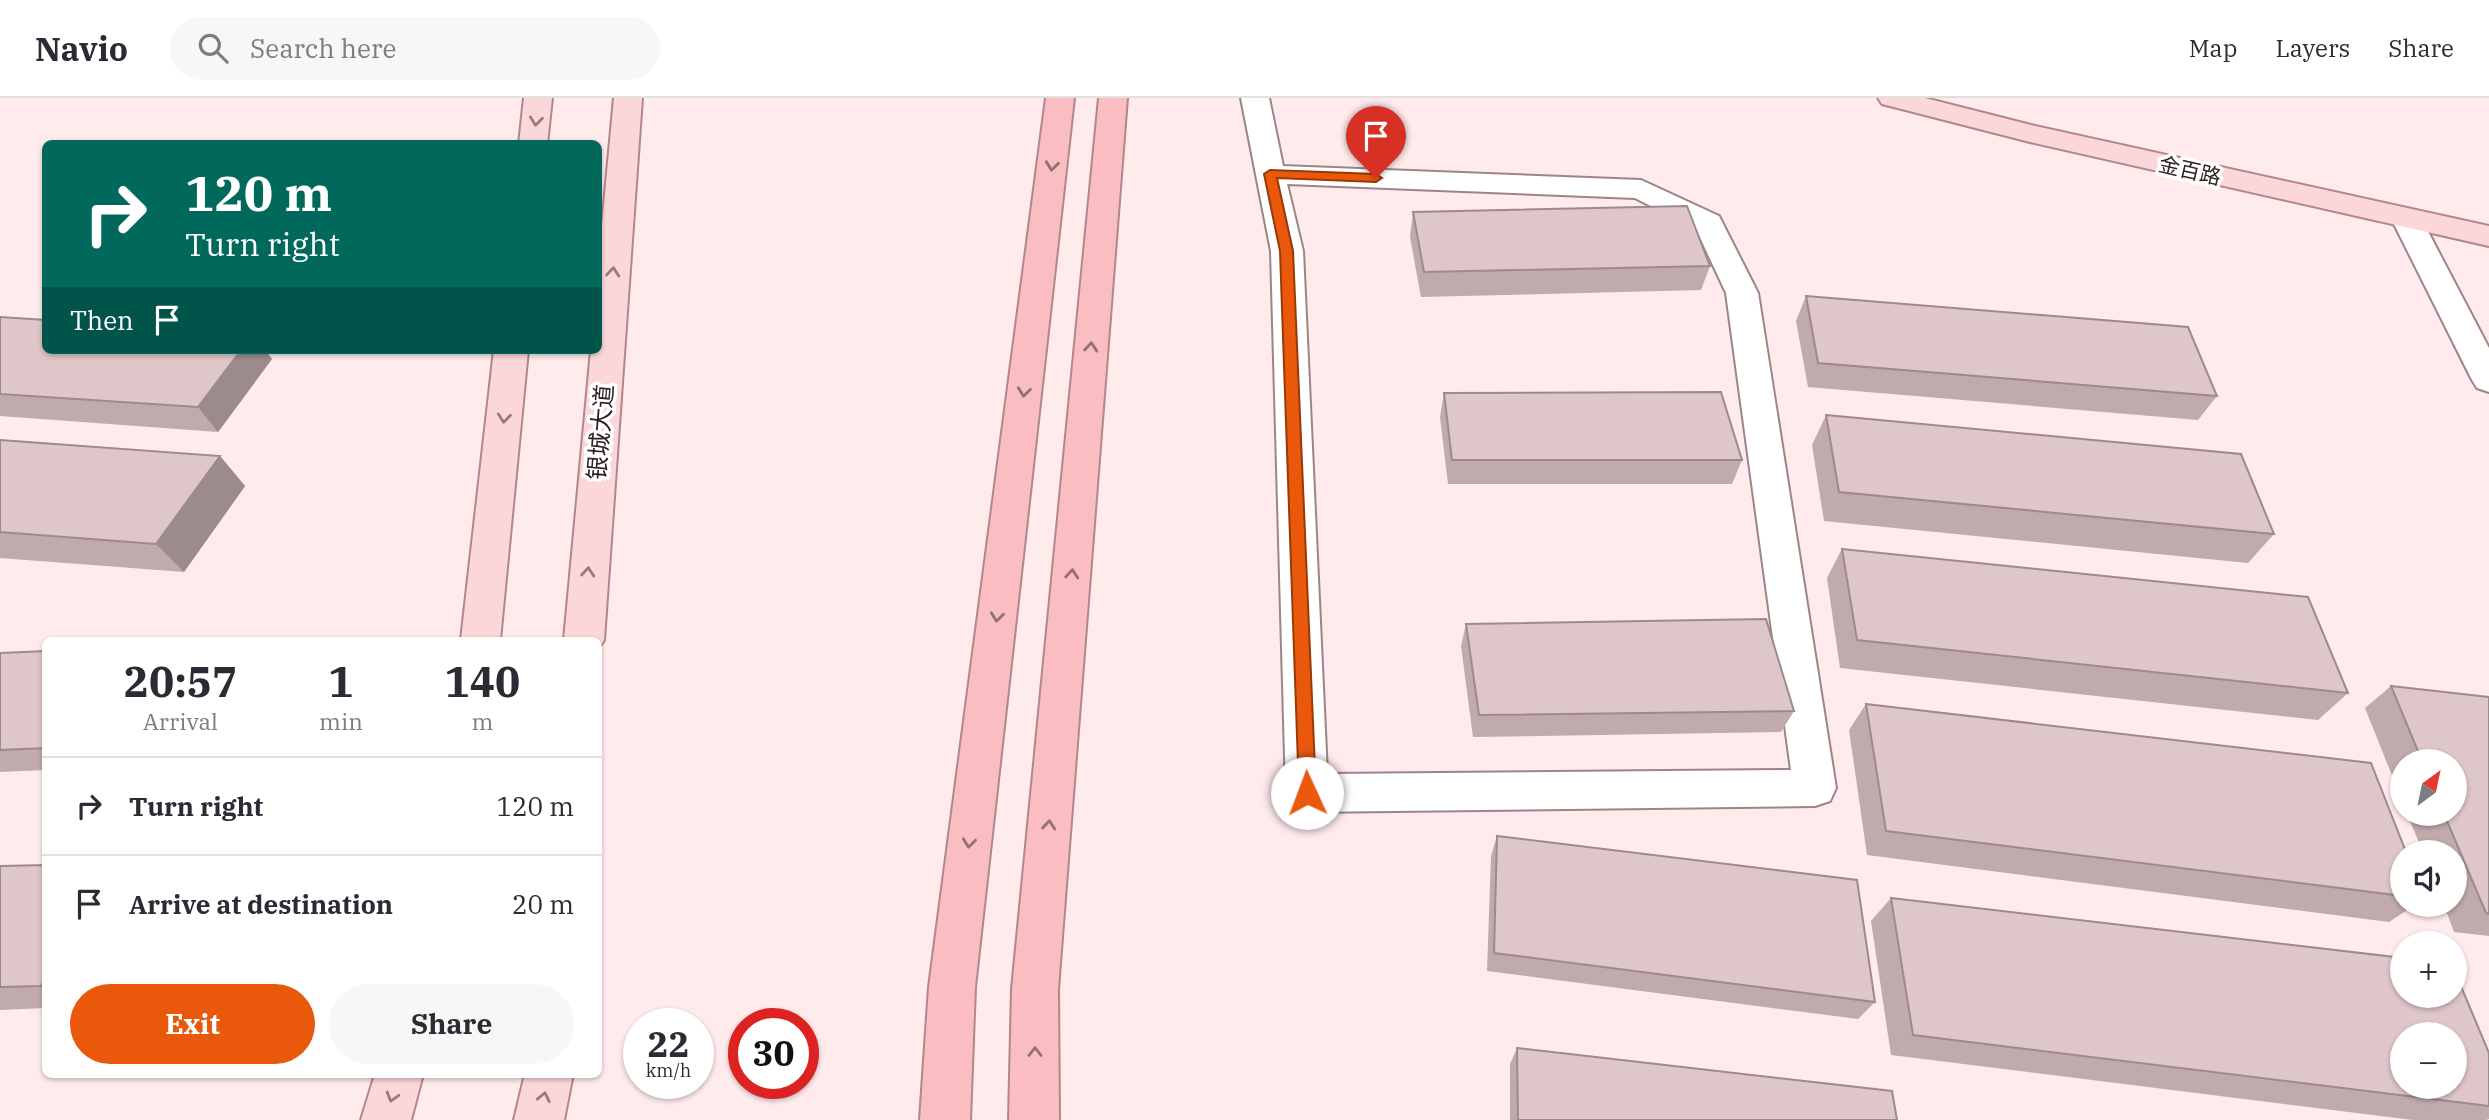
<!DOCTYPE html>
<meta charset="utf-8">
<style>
:root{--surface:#fff;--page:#f7f7f7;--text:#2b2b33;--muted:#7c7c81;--line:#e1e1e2;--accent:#ea580c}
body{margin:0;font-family:"IBM Plex Serif","Noto Sans SC",serif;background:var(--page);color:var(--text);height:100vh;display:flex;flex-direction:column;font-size:26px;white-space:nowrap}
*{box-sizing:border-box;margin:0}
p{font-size:23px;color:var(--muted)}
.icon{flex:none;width:38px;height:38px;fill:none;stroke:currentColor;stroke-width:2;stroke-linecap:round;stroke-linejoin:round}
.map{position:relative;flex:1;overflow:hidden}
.drawer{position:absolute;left:42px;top:539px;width:560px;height:441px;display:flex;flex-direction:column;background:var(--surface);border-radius:10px;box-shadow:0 2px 5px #0004}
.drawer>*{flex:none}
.top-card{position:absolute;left:42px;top:42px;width:560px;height:214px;border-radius:10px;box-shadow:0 2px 5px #0004;background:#00695c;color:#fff;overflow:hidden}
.needle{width:46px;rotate:33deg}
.controls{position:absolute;left:2390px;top:651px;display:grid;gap:14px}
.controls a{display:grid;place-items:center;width:77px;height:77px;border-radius:50%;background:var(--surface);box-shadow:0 2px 5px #0004;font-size:35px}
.speed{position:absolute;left:623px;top:910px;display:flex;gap:14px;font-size:35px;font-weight:700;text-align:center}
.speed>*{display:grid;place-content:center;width:91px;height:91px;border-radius:50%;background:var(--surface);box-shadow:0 2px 5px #0004;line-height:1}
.speed small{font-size:18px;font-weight:400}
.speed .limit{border:10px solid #d22;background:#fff;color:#111}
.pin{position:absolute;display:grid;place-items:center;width:60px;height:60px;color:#fff;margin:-72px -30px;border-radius:50% 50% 50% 0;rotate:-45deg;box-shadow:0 0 7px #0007}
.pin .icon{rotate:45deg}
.me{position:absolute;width:77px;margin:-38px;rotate:358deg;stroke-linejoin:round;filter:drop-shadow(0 0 5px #0008)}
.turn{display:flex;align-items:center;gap:24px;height:147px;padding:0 28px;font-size:32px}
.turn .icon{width:91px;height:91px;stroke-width:2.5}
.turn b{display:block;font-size:49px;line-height:60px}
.then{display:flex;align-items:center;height:66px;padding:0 28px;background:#0003;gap:14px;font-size:26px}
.eta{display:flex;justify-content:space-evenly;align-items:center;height:119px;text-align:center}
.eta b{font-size:42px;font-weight:800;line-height:49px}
.primary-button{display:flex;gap:14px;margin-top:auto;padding:14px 28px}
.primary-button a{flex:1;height:80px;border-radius:42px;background:var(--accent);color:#fff;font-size:28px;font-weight:800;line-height:80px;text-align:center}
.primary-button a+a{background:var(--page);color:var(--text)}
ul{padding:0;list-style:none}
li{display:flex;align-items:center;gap:21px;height:98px;padding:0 28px;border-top:2px solid var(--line)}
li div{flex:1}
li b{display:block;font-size:26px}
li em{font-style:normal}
header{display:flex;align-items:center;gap:42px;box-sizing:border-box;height:98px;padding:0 35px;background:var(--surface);border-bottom:2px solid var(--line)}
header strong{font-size:33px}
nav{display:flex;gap:38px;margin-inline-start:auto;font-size:24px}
.search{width:490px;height:63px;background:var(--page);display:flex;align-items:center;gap:18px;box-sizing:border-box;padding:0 24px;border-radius:38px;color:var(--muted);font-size:26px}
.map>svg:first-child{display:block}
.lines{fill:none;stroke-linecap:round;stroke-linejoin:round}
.minor-casing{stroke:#9c8587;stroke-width:4}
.primary-casing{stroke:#b2878a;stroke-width:4}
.motorway-casing{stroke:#b2878a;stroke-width:4}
.minor{fill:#fff;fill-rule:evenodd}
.primary{fill:#fcd7da;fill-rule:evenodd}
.motorway{fill:#fabdc2;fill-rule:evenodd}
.wall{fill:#c0aaac}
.shaded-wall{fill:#9c8b8c}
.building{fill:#dfc6c8;stroke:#9c8b8c;stroke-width:2;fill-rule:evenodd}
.oneway{stroke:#947d7e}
.oneway2{stroke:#937072}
.route{fill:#ea580c;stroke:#983908;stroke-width:2}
.labels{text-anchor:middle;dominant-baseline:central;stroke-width:7;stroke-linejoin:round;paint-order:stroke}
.far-street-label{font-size:21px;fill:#2c2323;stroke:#fff}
.street-label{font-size:24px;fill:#2c2323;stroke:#fff}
</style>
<header>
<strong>Navio</strong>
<div class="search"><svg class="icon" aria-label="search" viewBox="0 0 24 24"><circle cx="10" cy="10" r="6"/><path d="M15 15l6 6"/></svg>Search here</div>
<nav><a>Map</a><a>Layers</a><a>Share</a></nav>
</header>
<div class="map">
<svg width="2489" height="1022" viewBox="0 0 2489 1022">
<rect width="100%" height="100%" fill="#ffeaec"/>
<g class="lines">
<defs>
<path id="minor" d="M1241,0H1269L1283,68L1641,82L1719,118L1758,195L1836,690L1830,703L1815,708L1307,714L1292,708L1286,695L1271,153ZM1287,86L1635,100L1696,131L1726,195L1791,672L1327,676L1303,153Z
M2407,112L2418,115L2422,122L2489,250V294L2477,290L2472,282L2392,122L2396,115Z"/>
<path id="primary" d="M524,0H552L547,46H519Z
M614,0H642L604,542L598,552V542H564L591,252H598V170Z
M1878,0H1925L2031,27L2489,128V148L2030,44L1882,6Z
M494,252H528L500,542H461Z
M375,976H423L411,1022H361Z
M525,976H573L564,1022H514Z"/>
<path id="motorway" d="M1046,0H1074L975,889L970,1022H920L929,889Z
M1099,0H1127L1058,891L1059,1022H1009L1012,891Z"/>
</defs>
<!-- minor casing -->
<use href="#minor" class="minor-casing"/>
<!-- primary casing -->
<use href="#primary" class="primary-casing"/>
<!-- motorway casing -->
<use href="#motorway" class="motorway-casing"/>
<!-- minor -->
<use href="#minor" class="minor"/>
<!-- primary -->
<use href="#primary" class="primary"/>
<!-- motorway -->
<use href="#motorway" class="motorway"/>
</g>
<!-- wall -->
<path class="wall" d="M1413,114L1710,168L1701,192L1421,199L1410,139Z
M1806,198L2217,298L2198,322L1808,289L1796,223Z
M0,219L46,252H265L272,261L218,334L0,318Z
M1444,295L1742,362L1732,386H1448L1440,319Z
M1826,317L2274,436L2248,465L1824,423L1812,347Z
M0,342L220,358L245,388L184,474L0,460Z
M1842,451L2348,595L2318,622L1840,570L1827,480Z
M1466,526L1794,613L1781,634L1473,639L1461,548Z
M46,553V672L0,674V555Z
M2391,588L2489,599V838L2454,834L2444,807H2455V754H2423L2407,716H2455V663H2403V705L2365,610Z
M1866,606L2403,754V807H2415L2389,824L1867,757L1849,632Z
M1497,738L1875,904L1858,921L1487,873L1491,758Z
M46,767V910L0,912V768Z
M1891,800L2489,955V1021L2486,1022H2413L1891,957L1871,823Z
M1517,950L1897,1022H1510V966Z"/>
<!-- shaded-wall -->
<path class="shaded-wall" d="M241,252H265L272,261L218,334L198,309Z
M220,358L245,388L184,474L156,446Z
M46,879V890L41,888Z"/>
<!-- building -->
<path class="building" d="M1687,108L1710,168L1424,174L1413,114Z
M1806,198L2188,229L2217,298L1818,265Z
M0,219L46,222V252H241L198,309L0,296Z
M1721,294L1742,362H1452L1444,295Z
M1826,317L2241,356L2274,436L1839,394Z
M0,342L220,358L156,446L0,434Z
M1842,451L2308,499L2348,595L1857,542Z
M1766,521L1794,613L1479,617L1466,526Z
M46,553V650L0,652V555Z
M2391,588L2489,599V816L2486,815L2444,716H2455V663H2422Z
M1866,606L2371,665L2406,754H2403V798L1886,733Z
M1497,738L1857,782L1875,904L1494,855Z
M46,767V879L41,888L0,889V768Z
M1891,800L2403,860V898H2455V874L2489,955V1008L1913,937ZM2403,936H2455V989H2403Z
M1517,950L1892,993L1897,1022H1518Z"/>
<!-- one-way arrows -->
<defs><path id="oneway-chevron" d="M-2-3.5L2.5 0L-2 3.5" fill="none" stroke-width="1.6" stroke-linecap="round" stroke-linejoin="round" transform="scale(1.75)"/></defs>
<g class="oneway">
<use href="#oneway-chevron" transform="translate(536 23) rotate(96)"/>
<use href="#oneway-chevron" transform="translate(613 174) rotate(-85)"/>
<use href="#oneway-chevron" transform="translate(504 320) rotate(96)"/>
<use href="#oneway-chevron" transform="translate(588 474) rotate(-85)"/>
<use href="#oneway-chevron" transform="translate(392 999) rotate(106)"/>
<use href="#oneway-chevron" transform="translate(544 999) rotate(-78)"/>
</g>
<g class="oneway2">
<use href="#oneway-chevron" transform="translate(1052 68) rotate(97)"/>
<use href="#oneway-chevron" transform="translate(1091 249) rotate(-85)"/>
<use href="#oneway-chevron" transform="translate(1024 294) rotate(97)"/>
<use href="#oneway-chevron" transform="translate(1072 476) rotate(-85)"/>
<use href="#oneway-chevron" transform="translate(997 519) rotate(97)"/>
<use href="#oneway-chevron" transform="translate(1049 727) rotate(-85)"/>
<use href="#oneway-chevron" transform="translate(969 745) rotate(97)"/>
<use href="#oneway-chevron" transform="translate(1035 954) rotate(-90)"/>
</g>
<!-- route -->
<path class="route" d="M1270,72L1376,76L1382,80L1376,84L1277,80L1293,153L1316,695L1314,700L1307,702L1301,700L1299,695L1280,153L1264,76Z"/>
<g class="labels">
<!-- far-street labels -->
<g class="far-street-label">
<text transform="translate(2190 72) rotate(13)">金百路</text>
</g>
<!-- street labels -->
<g class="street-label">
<text transform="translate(600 334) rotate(-85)">银城大道</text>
</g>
</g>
</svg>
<div class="controls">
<a><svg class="needle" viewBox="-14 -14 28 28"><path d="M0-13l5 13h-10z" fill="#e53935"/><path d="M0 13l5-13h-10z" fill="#7c7c81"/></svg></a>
<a><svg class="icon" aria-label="sound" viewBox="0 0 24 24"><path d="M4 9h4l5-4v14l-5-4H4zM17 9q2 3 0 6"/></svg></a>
<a>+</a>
<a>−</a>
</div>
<div class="speed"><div>22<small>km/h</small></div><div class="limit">30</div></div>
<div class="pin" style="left:1376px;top:80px;background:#d93025"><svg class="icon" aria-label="arrive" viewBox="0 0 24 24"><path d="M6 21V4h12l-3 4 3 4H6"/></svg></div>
<svg class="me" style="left:1307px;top:695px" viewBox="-20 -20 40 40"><circle r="19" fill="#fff"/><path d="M0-13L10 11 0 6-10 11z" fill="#ea580c"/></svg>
<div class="top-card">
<div class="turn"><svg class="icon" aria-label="right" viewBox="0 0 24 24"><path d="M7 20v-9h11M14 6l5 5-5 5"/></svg><div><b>120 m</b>Turn right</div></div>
<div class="then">Then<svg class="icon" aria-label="arrive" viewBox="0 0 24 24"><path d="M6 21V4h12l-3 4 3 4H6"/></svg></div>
</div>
<section class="drawer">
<div class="eta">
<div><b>20:57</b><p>Arrival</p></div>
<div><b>1</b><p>min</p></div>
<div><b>140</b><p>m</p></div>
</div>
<ul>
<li><svg class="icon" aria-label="right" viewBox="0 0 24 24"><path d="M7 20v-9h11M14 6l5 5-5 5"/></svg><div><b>Turn right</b></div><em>120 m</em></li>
<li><svg class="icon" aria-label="arrive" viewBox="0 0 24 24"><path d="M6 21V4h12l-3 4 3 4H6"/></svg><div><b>Arrive at destination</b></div><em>20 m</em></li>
</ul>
<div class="primary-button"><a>Exit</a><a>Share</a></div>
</section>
</div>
